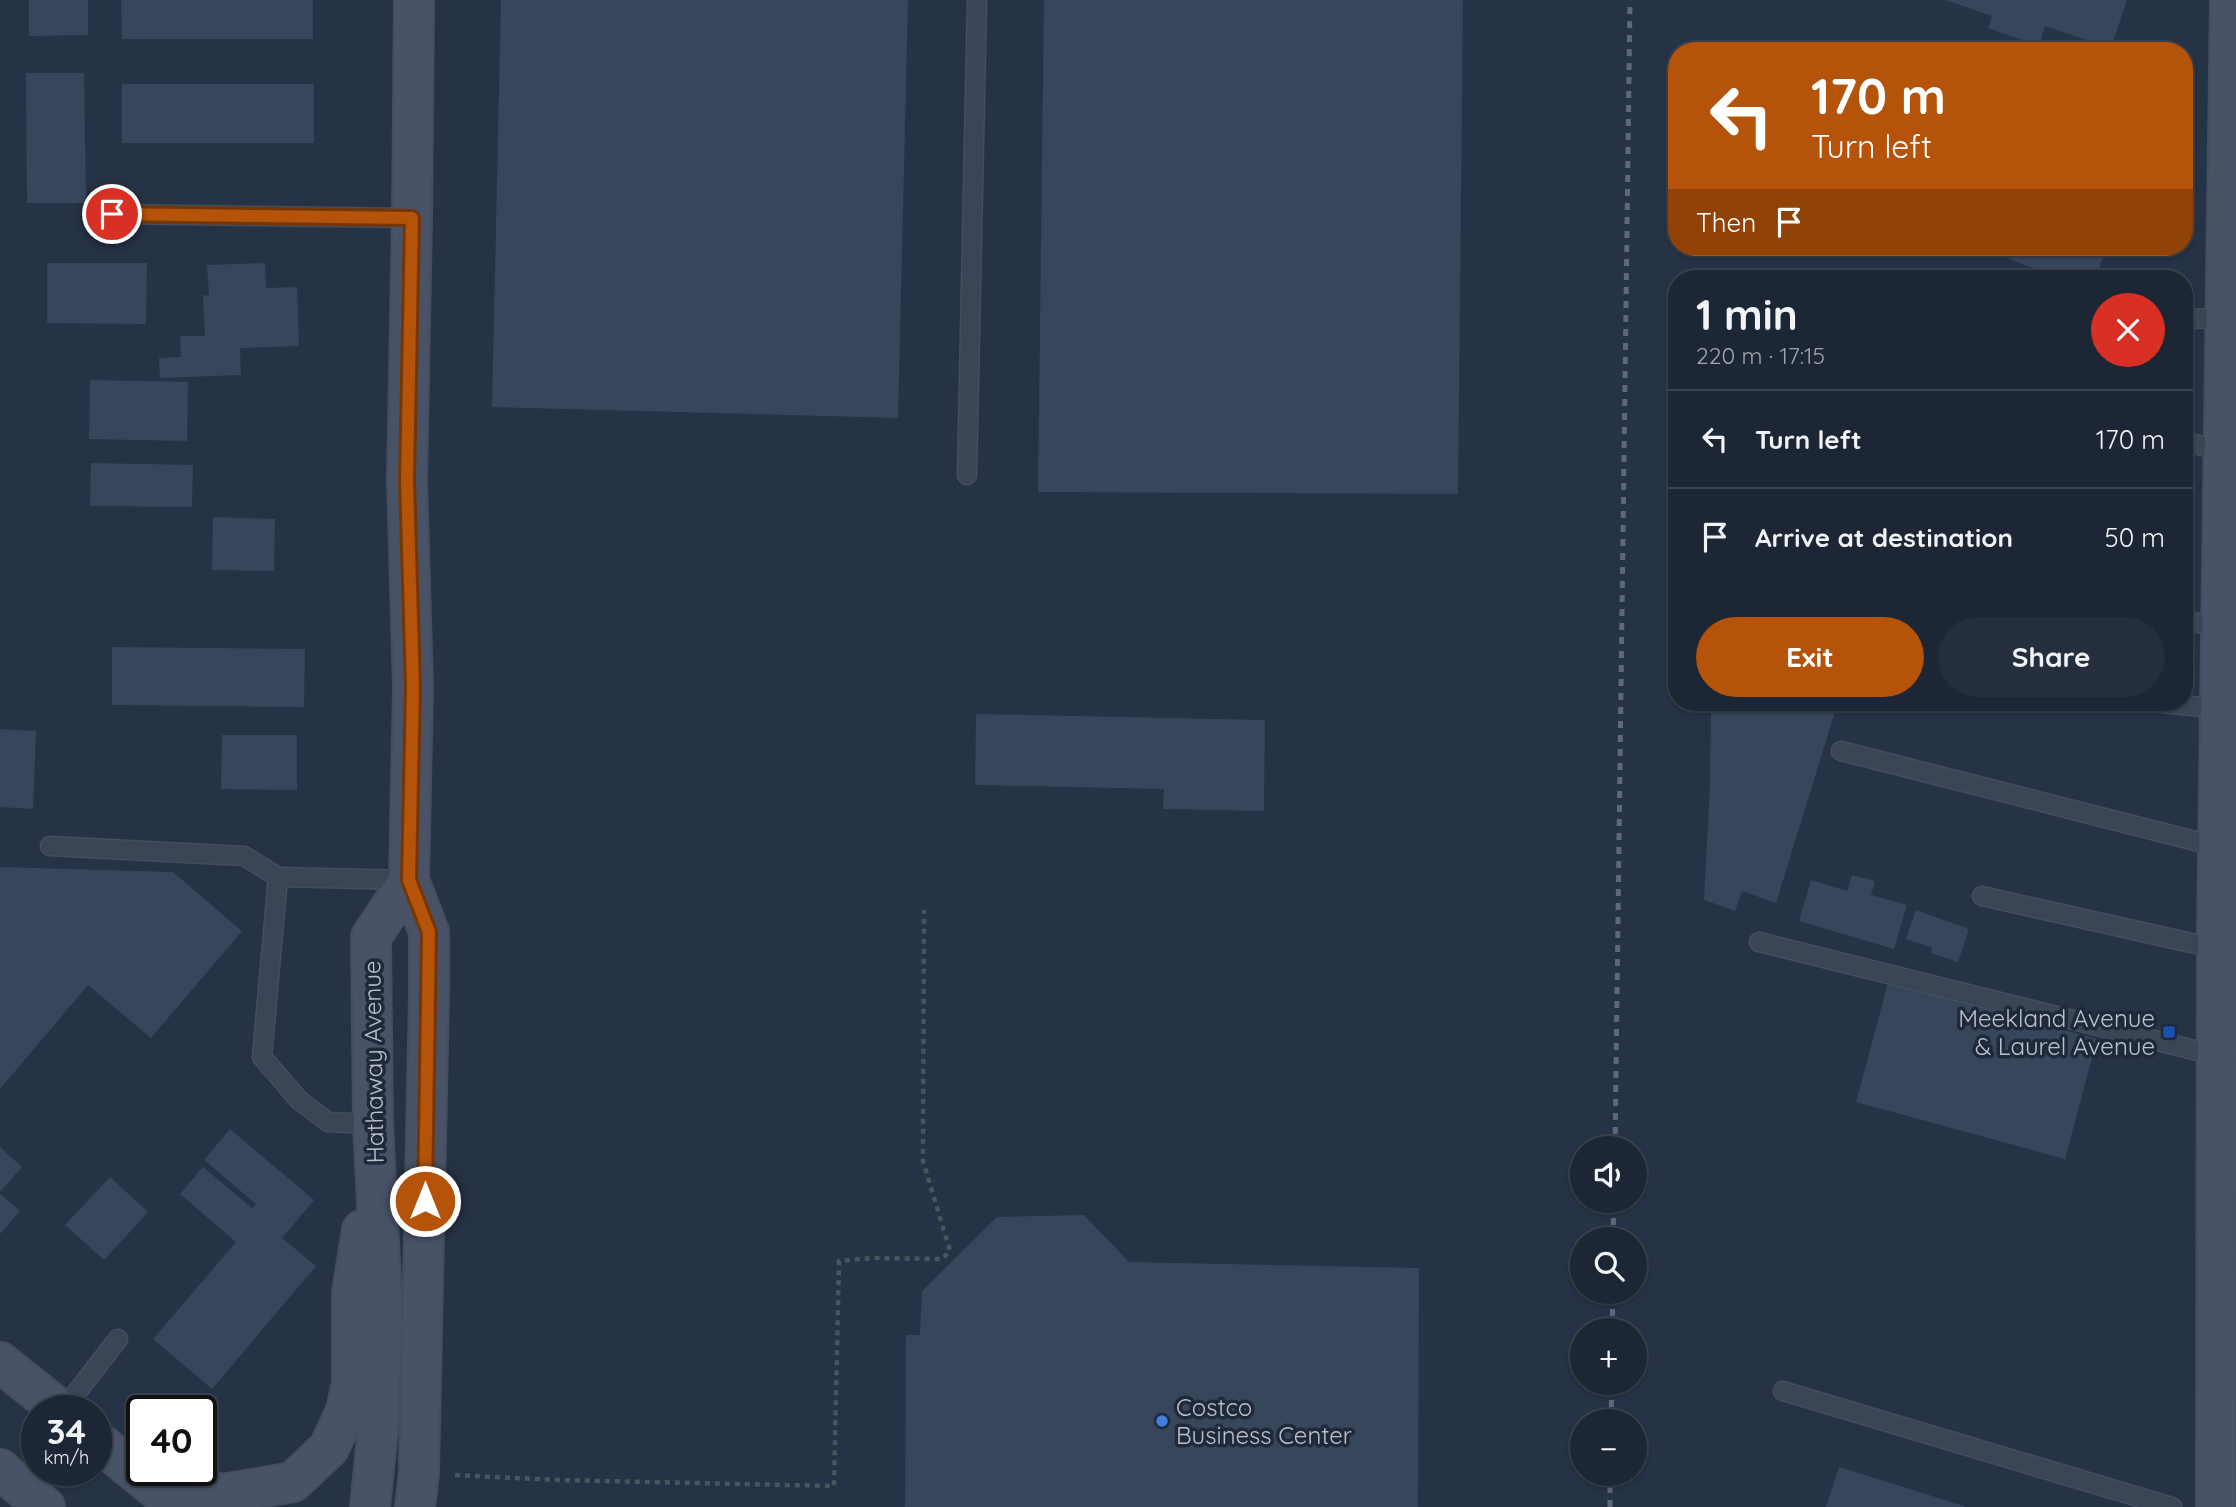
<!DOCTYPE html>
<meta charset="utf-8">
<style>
:root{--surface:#1c2634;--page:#252e3c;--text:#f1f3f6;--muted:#a0a5ac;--line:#3a434f;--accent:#b45309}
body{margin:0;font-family:Quicksand,sans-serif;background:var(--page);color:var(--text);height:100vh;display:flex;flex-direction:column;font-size:26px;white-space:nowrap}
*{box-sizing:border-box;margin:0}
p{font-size:23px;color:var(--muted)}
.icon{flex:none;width:38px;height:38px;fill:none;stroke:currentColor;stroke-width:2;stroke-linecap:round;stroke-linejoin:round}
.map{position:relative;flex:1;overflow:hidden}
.details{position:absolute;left:1668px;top:270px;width:525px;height:441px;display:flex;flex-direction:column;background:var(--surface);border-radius:28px;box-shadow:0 2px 5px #0004,0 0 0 2px var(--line)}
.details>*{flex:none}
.hud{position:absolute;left:1668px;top:42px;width:525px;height:214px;border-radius:28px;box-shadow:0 2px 5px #0004,0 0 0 2px var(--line);background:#b45309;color:#fff;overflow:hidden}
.buttons{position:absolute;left:1570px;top:1136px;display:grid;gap:14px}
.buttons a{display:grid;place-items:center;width:77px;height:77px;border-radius:50%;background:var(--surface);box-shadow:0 2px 5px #0004,0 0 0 2px var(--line);font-size:35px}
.speed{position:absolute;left:21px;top:1395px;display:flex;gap:14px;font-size:35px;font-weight:700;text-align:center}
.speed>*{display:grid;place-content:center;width:91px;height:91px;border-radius:50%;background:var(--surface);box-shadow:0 2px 5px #0004,0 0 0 2px var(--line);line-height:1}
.speed small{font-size:18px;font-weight:400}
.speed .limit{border:4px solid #111;border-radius:10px;background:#fff;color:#111}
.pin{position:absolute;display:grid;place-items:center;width:60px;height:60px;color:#fff;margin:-30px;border:4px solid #fff;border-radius:50%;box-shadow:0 2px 7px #0007}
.me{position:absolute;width:77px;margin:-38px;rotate:0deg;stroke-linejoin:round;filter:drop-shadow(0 0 5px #0008)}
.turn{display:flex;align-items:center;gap:24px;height:147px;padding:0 28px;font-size:32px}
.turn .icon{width:91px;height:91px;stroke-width:2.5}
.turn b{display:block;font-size:49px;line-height:60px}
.then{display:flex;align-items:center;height:66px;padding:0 28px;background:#0003;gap:14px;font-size:26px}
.round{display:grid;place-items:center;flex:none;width:74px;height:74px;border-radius:37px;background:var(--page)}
.overview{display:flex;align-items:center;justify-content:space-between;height:119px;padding:0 28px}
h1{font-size:42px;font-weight:700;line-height:52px}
.cta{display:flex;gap:14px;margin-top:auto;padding:14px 28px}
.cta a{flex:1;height:80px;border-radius:42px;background:var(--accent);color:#fff;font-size:28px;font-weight:700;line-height:80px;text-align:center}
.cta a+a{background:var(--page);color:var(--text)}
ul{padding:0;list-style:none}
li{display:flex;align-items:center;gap:21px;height:98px;padding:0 28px;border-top:2px solid var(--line)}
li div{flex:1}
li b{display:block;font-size:26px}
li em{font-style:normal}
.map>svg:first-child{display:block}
.building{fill:#38465c}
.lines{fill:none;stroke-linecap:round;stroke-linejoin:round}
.lane-casing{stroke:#454e5e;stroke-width:21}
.secondary-casing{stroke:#454e5e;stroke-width:42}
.path{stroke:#425a5e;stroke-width:4.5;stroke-dasharray:5 5;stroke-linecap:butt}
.lane{stroke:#3b4555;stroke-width:18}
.secondary{stroke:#495368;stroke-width:38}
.rail{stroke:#5d687c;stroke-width:5;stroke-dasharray:7 7;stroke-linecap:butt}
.route-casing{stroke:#753606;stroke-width:18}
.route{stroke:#b45309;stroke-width:12}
.transit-dot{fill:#1a4fb4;stroke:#20293a;stroke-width:2.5}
.shop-dot{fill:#3f7fe0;stroke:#20293a;stroke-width:2.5}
.labels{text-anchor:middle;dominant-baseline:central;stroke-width:7;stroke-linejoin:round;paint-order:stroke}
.poi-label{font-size:24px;fill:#b9c0ce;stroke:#20293a;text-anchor:end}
.street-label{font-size:24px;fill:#b9c0ce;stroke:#20293a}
</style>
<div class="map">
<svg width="2236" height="1507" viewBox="0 0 2236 1507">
<rect width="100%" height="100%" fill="#263245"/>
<!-- building -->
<path class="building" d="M29,0H88V35L29,36Z
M121,0H313V39H122Z
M501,0H908L898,418L492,407Z
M1044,0H1463L1458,494L1038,492Z
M1946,0H2127L2111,48L2045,26L2039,46L1988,28L1992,16Z
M26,73H84L86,203H27Z
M122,84H314V143H122Z
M2014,247H2107L2095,278H2061L2009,259Z
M47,263H147L146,324L47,323Z
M265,263L266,288L297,287L299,346L240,348L241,375L160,378L159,358L181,357L180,336H205L203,295L209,296L207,265Z
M90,380L188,382L187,441L89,439Z
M91,463L193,465L192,507L90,506Z
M213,517L275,519L274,571L212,570Z
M112,647L305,649L304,707L112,705Z
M1711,702H1838L1776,903L1742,891L1735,911L1704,900L1710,785Z
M976,714L1265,720L1264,811L1163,809L1164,789L975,785Z
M0,729L36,731L33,809L0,807Z
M222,735H297V790L221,789Z
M0,867L173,872L242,931L151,1038L88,985L0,1089Z
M1852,875L1875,881L1871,895L1907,905L1894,949L1799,921L1811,880L1847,891Z
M1916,910L1969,929L1958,962L1931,953L1932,948L1906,939Z
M1888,983L2097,1039L2065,1159L1856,1102Z
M230,1129L314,1200L282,1238L316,1266L212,1389L153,1339L236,1242L180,1194L203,1167L252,1208L256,1204L204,1160Z
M0,1147L22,1167L0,1192Z
M110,1177L148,1212L104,1260L65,1225Z
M0,1194L20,1211L0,1234Z
M1084,1215L1129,1262L1419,1268L1418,1507H905L906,1335H920L922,1291L997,1217Z
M1839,1467L1964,1506V1507H1826Z"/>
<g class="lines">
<defs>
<path id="lane" d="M112,214L412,218
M2184,319L2226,318
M2184,441L2224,452
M967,475L977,0
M2184,620L2222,628
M2153,702L2220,709
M1841,751L2219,847
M50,846L244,856L278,877L409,880
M278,877L262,1057L299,1100L328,1122L373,1124
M1982,896L2218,949
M1759,942L2218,1056
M1783,1391L2172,1507
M63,1410L118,1339"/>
<path id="secondary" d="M414,0L412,218L407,480L413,687L409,880L429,932V995L419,1473L415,1507
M0,1362L60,1410
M96,1440L166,1497
M0,1469L45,1507
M148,1481L223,1494L293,1482L329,1448L346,1411L352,1383V1293L362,1230
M370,1507L378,1429L383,1321L373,1124L371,937L409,880
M2216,1507L2217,932L2230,0"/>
</defs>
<!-- lane casing -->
<use href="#lane" class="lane-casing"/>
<!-- secondary casing -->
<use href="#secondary" class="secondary-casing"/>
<!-- path -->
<path class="path" d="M455,1475L558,1480L834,1486L839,1261L873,1258L942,1259L950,1251L923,1161L924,910"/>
<!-- lane -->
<use href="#lane" class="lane"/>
<!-- secondary -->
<use href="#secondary" class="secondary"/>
<!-- rail -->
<path class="rail" d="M1615,1148L1630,0
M1613,1239L1614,1200
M1612,1330L1613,1292
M1611,1421L1612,1382
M1610,1507V1474"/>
</g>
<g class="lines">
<defs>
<path id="route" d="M112,214L412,218L407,480L413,687L409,880L429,932L425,1201"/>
</defs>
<!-- route casing -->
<use href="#route" class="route-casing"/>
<!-- route -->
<use href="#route" class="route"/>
</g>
<!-- markers -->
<rect class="transit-dot" x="2162" y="1025" width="14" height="14" rx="3.5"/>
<circle class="shop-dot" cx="1162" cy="1421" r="7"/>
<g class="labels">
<!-- poi labels -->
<g class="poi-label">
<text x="2155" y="1018">Meekland Avenue<tspan x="2155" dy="28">&amp; Laurel Avenue</tspan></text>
<text x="1176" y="1407" text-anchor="start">Costco<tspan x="1176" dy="28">Business Center</tspan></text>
</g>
<!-- street labels -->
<g class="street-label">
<text transform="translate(373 1062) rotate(-91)">Hathaway Avenue</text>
</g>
</g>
</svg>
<div class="buttons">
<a><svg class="icon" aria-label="sound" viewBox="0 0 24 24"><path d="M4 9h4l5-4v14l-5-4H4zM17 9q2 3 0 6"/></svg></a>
<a><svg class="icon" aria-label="search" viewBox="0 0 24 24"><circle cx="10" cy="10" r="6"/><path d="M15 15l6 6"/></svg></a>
<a>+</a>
<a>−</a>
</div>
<div class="speed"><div>34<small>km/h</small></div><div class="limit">40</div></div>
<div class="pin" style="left:112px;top:214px;background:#d93025"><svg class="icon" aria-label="arrive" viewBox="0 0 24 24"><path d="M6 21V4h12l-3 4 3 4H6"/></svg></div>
<svg class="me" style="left:425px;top:1201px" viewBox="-20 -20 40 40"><circle r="17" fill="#b45309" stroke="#fff" stroke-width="3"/><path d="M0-11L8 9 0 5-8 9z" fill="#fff"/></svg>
<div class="hud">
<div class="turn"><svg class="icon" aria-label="left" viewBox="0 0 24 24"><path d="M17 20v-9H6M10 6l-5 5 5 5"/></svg><div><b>170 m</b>Turn left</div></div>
<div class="then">Then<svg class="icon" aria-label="arrive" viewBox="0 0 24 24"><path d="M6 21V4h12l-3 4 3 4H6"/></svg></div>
</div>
<section class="details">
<div class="overview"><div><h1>1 min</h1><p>220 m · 17:15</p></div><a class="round" style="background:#d93025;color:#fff"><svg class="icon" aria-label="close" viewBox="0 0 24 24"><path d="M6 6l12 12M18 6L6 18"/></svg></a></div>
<ul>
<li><svg class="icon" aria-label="left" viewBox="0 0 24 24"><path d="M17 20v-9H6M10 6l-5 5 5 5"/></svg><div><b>Turn left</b></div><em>170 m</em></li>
<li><svg class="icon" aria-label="arrive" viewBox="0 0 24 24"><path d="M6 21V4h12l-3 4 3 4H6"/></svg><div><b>Arrive at destination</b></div><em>50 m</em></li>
</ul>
<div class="cta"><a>Exit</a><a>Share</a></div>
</section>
</div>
